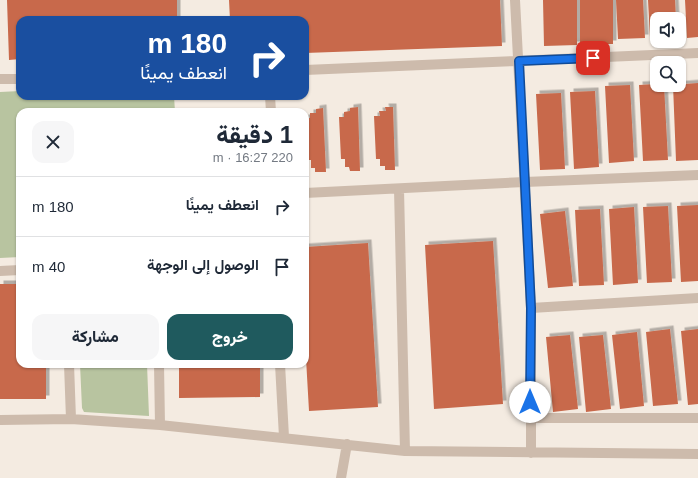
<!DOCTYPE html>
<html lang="ar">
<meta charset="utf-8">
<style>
:root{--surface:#fff;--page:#f6f6f7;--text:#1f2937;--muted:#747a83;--line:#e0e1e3;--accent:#1f5a5e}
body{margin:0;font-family:Arial,Vazirmatn,sans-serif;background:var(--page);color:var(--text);direction:rtl;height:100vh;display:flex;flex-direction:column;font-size:15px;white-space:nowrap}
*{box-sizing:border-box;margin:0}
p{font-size:13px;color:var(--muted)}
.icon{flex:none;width:22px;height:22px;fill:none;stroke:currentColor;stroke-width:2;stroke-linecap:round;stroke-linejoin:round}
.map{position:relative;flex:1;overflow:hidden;direction:ltr}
.side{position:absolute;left:16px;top:108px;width:293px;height:260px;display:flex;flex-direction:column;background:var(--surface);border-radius:12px;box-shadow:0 1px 3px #0004;direction:rtl}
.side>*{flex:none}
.banner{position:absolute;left:16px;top:16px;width:293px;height:84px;border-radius:12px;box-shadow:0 1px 3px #0004;direction:rtl;background:#1a4fa0;color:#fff;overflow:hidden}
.buttons{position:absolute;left:650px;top:12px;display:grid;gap:8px}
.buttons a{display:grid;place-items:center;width:36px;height:36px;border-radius:8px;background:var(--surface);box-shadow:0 1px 3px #0004;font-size:20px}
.pin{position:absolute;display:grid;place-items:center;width:34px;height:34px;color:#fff;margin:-17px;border-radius:8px;box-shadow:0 2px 6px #0006}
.me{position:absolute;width:44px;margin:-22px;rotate:0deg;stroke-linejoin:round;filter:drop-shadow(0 0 3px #0008)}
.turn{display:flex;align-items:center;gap:14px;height:84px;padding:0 16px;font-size:18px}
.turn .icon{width:52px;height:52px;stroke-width:2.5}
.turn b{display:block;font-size:28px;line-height:34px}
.round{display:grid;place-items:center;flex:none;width:42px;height:42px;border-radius:12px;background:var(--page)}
.overview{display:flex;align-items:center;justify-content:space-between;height:68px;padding:0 16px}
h1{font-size:24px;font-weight:800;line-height:30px}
.primary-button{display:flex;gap:8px;margin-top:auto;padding:8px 16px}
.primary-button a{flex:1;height:46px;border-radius:12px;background:var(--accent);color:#fff;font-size:16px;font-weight:800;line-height:46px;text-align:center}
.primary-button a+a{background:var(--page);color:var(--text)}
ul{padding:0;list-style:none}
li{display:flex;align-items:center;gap:12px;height:60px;padding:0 16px;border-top:1px solid var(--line)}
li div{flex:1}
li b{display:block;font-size:15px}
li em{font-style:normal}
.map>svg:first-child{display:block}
.green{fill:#b8c4a0}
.building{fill:#c8694b;filter:url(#shadow)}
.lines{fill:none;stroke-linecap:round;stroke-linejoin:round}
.street{stroke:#cdbbac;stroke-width:10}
.route-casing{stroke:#114b97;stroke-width:10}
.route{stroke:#1a73e8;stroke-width:7}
</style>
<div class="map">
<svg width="698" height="478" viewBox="0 0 698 478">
<defs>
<filter id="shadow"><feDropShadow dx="3.5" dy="-3.5" stdDeviation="0" flood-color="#0004"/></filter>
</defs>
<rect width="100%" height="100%" fill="#f4ebe1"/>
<!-- green -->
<path class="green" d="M20,91V96H174L175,112H20V257L0,258V92Z
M80,364H147L149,416L84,412L82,408Z"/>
<!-- building -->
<path class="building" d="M7,0H177V20H20V59L9,60Z
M229,0H500L502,46L305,53V20H230Z
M543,0H577V45L544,46Z
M580,0H613V44H580Z
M616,0H643L645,38L618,39Z
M648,0H675L676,19H657V37H650Z
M685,0H698V37L687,38Z
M698,83V160L676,161L673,85Z
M657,84L664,85L668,160L643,161L639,85Z
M630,85L634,161L609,163L605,86Z
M595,91L599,167L574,169L570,92Z
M561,93L565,169L540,170L536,94Z
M358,107L360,171H350L349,167H345V159H341L339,117H344V112L350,111V108Z
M385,107H393L395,170H385V166H380V159H376L374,116H380L379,111H386Z
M323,108L326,172H315V168H311V160H307L305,118H310V113H316V109Z
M698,205V281L681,282L677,206Z
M668,206L672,282L647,283L643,207Z
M634,207L638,283L613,285L609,209Z
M600,209L604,285L579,286L575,210Z
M565,211L573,286L548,288L540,214Z
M493,241L503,404L434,409L425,245Z
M368,243L378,407L309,411L305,341V247Z
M0,284H20V364H46V399H0Z
M670,329L678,404L653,406L646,332Z
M698,329V404L688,405L681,331Z
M637,332L644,406L620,409L612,335Z
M570,335L578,409L553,412L546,337Z
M603,335L611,409L586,412L579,337Z
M179,364H260V397L179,398Z"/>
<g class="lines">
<!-- street -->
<path class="street" d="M515,0L531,308V453
M305,70L698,53
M0,79H20
M270,96L271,112
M399,189L405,451
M305,193L525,182L698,175
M0,271L20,270
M531,308L698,298
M69,364L71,419
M159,364L160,425
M280,364L284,437
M530,418H698
M0,420L71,419L160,425L405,451L698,454
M341,478L347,444"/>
</g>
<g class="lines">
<defs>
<path id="route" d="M530,402L531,308L519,61L593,58"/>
</defs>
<!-- route casing -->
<use href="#route" class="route-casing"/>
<!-- route -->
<use href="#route" class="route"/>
</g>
</svg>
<div class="buttons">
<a><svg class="icon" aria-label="sound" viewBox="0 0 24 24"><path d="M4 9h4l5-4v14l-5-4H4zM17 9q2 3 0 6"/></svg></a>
<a><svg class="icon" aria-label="search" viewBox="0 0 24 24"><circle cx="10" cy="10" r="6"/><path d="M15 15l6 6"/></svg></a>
</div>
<div class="pin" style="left:593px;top:58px;background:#d93025"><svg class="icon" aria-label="arrive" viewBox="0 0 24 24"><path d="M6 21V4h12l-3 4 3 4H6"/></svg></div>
<svg class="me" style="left:530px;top:402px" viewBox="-20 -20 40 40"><circle r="19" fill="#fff"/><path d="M0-13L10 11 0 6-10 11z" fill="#1a73e8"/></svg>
<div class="banner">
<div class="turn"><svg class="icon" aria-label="right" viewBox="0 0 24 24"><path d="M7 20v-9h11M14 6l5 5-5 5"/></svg><div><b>180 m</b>انعطف يمينًا</div></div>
</div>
<section class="side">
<div class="overview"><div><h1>1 دقيقة</h1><p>220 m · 16:27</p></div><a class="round"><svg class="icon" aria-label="close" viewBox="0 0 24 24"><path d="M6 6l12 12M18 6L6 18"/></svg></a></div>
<ul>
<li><svg class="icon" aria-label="right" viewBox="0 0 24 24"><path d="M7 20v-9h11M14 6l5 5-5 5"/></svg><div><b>انعطف يمينًا</b></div><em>180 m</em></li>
<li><svg class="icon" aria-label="arrive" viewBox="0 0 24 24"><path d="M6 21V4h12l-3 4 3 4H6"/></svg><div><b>الوصول إلى الوجهة</b></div><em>40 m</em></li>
</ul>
<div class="primary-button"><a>خروج</a><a>مشاركة</a></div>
</section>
</div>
